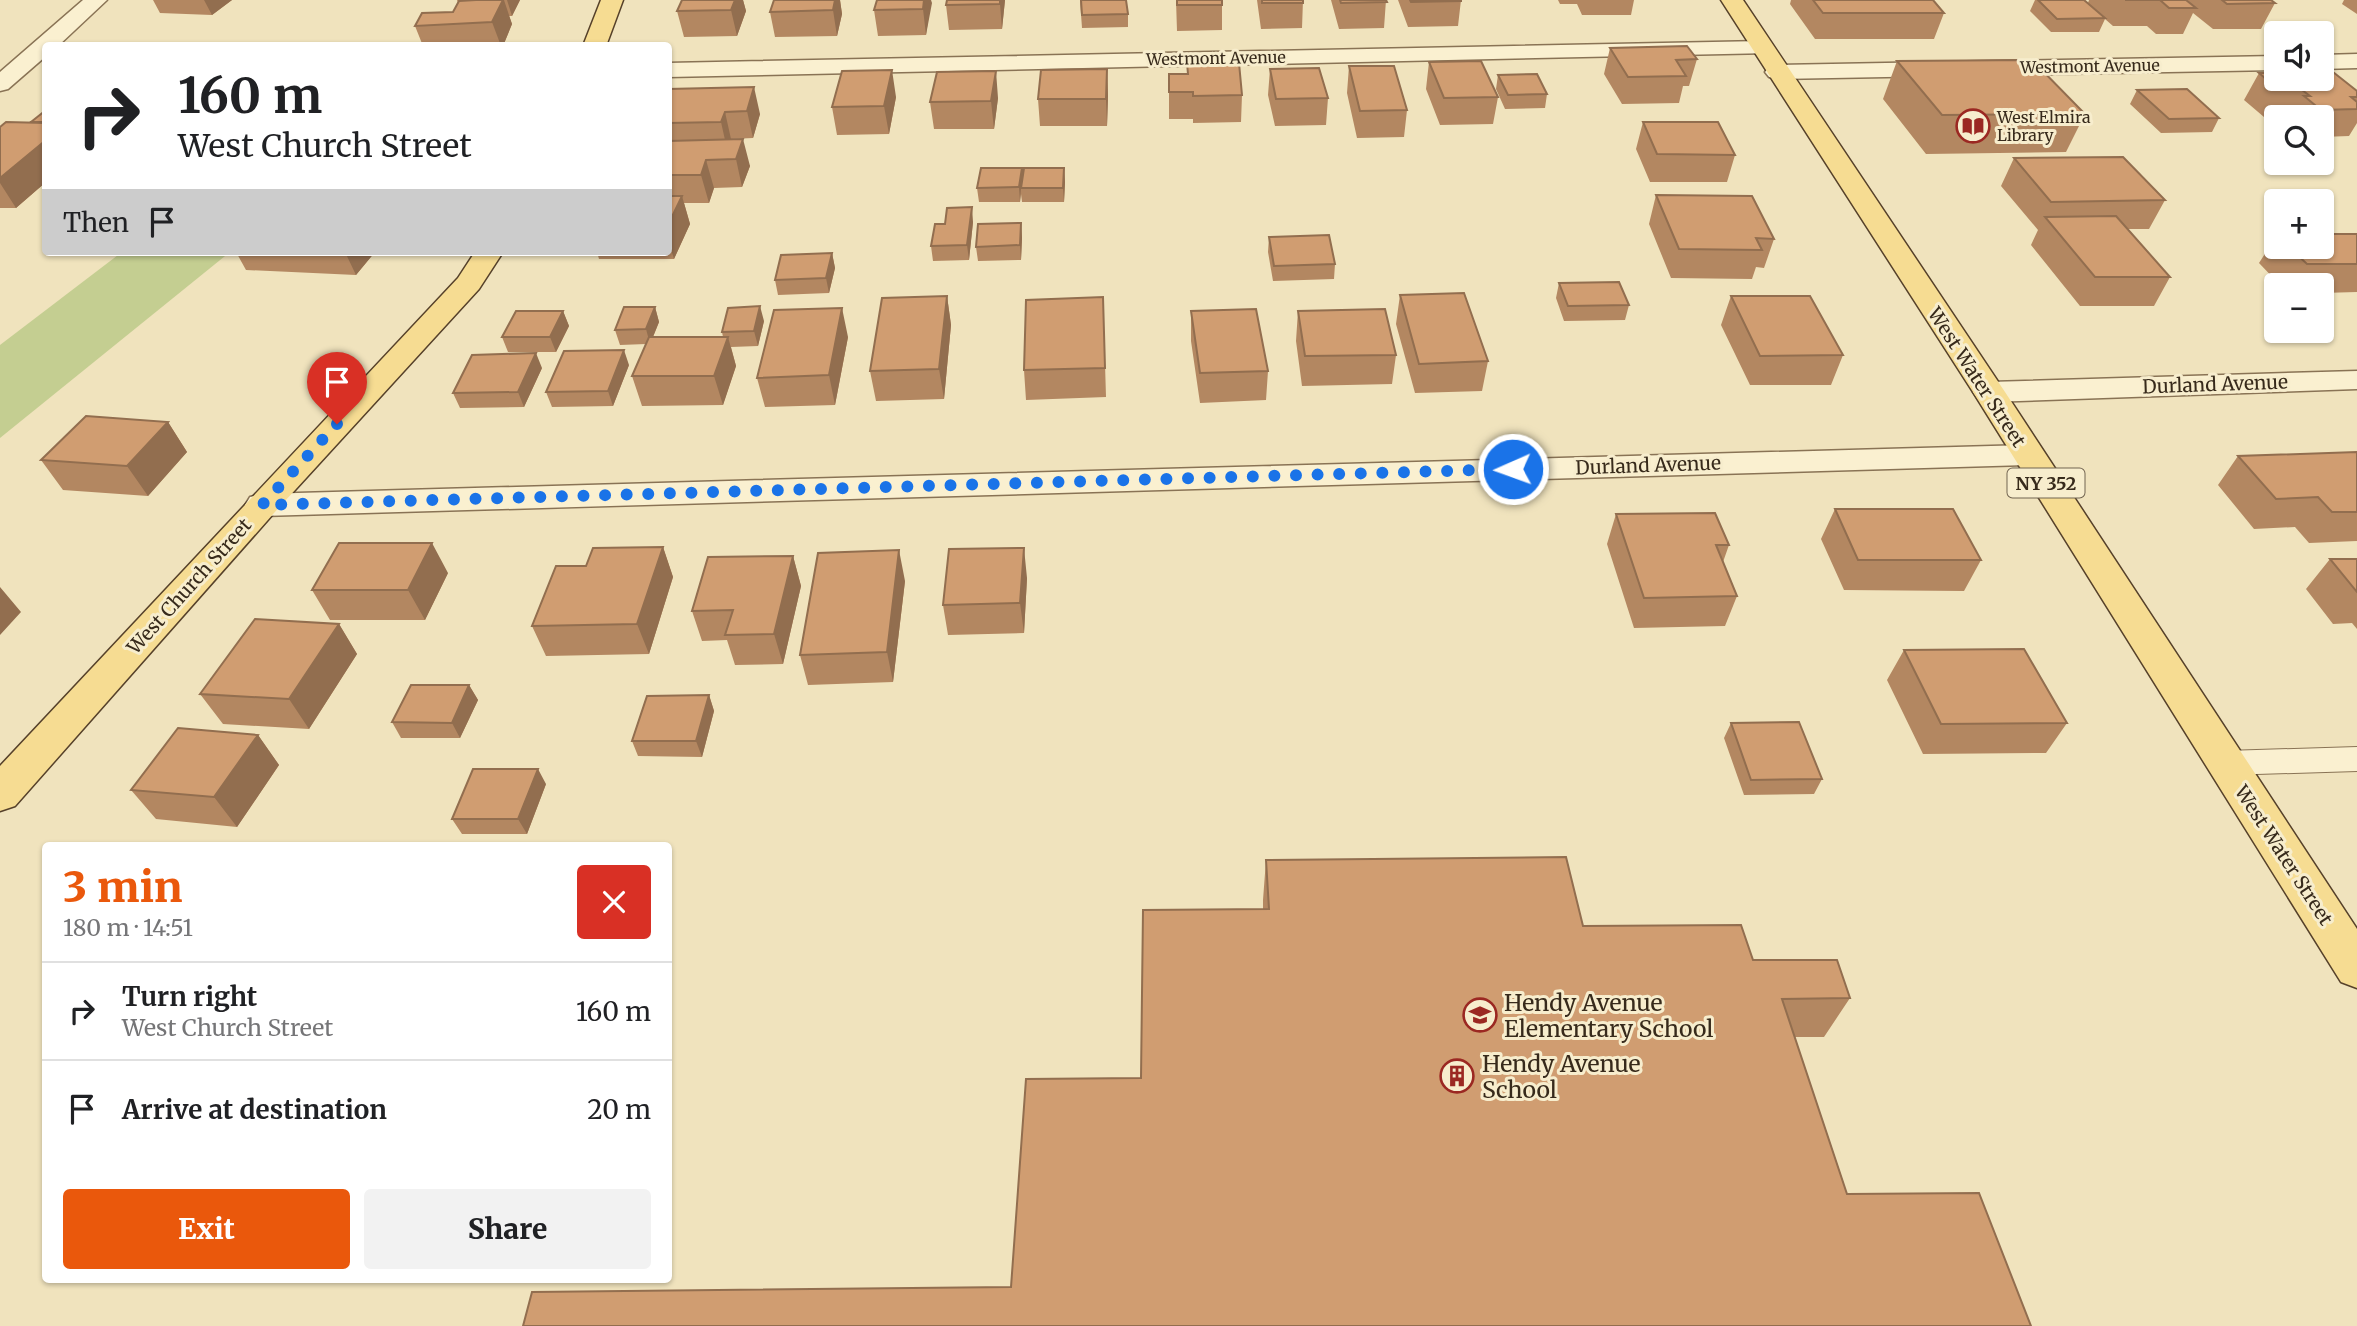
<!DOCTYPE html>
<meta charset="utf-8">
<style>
:root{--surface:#fff;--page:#f2f2f2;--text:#202124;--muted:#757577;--line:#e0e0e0;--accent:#ea580c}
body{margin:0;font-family:Merriweather,serif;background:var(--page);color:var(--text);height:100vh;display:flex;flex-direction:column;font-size:26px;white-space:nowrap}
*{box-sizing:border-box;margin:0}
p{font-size:23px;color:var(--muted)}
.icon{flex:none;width:38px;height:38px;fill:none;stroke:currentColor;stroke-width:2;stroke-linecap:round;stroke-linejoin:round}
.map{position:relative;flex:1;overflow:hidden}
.sheet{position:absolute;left:42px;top:842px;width:630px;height:441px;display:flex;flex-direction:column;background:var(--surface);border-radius:7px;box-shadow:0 2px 5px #0004}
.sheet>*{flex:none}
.guide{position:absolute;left:42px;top:42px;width:630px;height:214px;border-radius:7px;box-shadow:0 2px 5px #0004;background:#fff;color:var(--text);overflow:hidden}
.controls{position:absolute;left:2264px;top:21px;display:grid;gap:14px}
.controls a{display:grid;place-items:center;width:70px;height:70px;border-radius:7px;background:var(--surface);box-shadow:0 2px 5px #0004;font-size:35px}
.pin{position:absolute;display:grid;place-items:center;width:60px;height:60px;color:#fff;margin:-72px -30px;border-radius:50% 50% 50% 0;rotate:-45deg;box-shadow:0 0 7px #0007}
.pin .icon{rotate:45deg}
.me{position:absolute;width:77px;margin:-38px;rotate:268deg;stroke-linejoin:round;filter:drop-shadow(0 0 5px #0008)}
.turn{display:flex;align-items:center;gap:24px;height:147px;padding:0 21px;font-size:32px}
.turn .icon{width:91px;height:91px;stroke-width:2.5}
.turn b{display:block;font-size:49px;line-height:60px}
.then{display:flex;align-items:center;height:66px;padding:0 21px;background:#0003;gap:14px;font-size:26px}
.round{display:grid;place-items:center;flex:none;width:74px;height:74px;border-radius:7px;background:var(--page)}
.head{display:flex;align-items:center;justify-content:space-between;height:119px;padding:0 21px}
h1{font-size:42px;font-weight:800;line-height:52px;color:var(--accent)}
.button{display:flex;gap:14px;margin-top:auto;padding:14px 21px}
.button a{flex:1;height:80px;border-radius:7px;background:var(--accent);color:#fff;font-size:28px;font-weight:800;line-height:80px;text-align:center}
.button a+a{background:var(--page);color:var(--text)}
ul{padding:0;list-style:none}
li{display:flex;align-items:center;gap:21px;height:98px;padding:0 21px;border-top:2px solid var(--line)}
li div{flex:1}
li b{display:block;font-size:26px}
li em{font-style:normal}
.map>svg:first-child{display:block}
.green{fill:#c4ce91}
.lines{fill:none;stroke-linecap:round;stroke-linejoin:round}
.service-casing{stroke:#897355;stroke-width:2}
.minor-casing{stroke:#897355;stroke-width:3}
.primary-casing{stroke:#56412a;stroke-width:3}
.service{fill:#faf0d0;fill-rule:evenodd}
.minor{fill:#faf0d0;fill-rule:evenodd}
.primary{fill:#f6dc92;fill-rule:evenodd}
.wall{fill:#b38761}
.shaded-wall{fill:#926e4f}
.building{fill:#d09d71;stroke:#926e4f;stroke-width:2}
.route{stroke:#1a73e8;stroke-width:12;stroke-dasharray:0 21.6}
.labels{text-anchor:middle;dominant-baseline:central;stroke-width:6;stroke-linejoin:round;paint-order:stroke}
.far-street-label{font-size:16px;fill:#372a1b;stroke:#f7edcd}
.far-poi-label{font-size:16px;fill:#372a1b;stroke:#f7edcd;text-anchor:start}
.shield{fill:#f7edcd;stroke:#716450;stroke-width:2}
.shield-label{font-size:18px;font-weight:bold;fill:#372a1b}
.street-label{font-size:19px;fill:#372a1b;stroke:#f7edcd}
.near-poi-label{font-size:23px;fill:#372a1b;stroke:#f7edcd;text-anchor:start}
</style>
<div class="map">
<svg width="2357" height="1326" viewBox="0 0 2357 1326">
<rect width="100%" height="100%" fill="#f0e3bd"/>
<!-- green -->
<path class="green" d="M122,252H230L0,438V345Z"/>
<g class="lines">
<defs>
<path id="service" d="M2357,747V771L2225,775L2214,772L2209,763L2214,754L2225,751Z"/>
<path id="minor" d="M83,0H107L58,46H46V56L8,89L0,91V72Z
M1763,41L1771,43L1774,48L1771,53L668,77V63Z
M2357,54V68L2322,69V55Z
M2277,56V70L1777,79L1769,77L1765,72L1769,67L1777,65Z
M2357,371V389L1989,402L1978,399L1973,392L1978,385L1989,382Z
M2027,445L2039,448L2044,455L2039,462L2027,465L262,516L250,513L245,505L250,497L262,494Z"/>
<path id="primary" d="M601,0H623L606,46H583Z
M1721,0H1743L2005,392L2357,929V988L2341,982L1973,392Z
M475,252H503L479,289L274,513L15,806L0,811V766L458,278Z"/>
</defs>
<!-- service casing -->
<use href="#service" class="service-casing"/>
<!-- minor casing -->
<use href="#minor" class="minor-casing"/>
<!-- primary casing -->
<use href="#primary" class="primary-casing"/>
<!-- service -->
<use href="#service" class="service"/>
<!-- minor -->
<use href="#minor" class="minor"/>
<!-- primary -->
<use href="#primary" class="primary"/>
</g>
<!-- wall -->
<path class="wall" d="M153,0H232L212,15L160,13Z
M457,0H520L512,16H509L512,24L503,46H423L415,26L453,12L458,3Z
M682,0H743L746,11L737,36L684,37L677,11Z
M774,0H840L842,14L837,36L775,37L770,12Z
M877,0H931L926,35L878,36L874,10Z
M947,0H1028H1005L1002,29L949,30L946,5Z
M1080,0L1128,14V27L1082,28Z
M1176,0H1222V30L1177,31Z
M1257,0H1303L1302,28L1261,29Z
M1331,0H1386L1384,28L1339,29Z
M1398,0H1461L1458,26L1408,27Z
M1558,0H1634L1631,15H1582L1577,4H1560Z
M1791,0H1933L1944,13L1934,39H1815L1790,4Z
M2035,0H2084L2088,3L2089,0H2271L2275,3L2261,29H2213L2193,13L2183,34H2156L2147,26H2113L2105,19L2099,32H2051L2030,11Z
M2344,0H2357V14L2342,4Z
M1610,48L1697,59L1689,86H1683L1679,103L1622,104L1604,74Z
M1897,61L2085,114L2066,152L1926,154L1883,99Z
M1429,62L1498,97L1493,124L1440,125L1426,89Z
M1187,63L1242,95L1241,122L1193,123V119H1169V74H1187Z
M1349,66L1407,110L1404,137L1357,138L1347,93Z
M1107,69L1108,96L1107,126H1040L1038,99Z
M1270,69L1328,98L1326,125L1275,126L1268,95Z
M2259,73L2357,91V123L2349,136L2322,137V117H2264L2244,100Z
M1498,75L1547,94L1545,108L1505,109L1496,89Z
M668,89L760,114L753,138L731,139L750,166L742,187L714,188L709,203H684L690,224L674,259H599L597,252H668Z
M2137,90L2219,118L2212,132L2161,133L2130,104Z
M896,97L889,134L837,135L832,107Z
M998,98L994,129H934L930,102Z
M46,110V182L16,208H0V127L31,123Z
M1643,122L1735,155L1727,182H1650L1636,149Z
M2014,158L2165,200L2149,229H2127L2170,277L2154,306H2080L2031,245L2038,230L2001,186Z
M1064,168L1065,182L1064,202H1022L1021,194L1020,202H979L977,188L1023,176Z
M1656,195L1774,239L1764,268L1756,267L1752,279L1671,278L1649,224Z
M973,222L969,260L933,261L931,246Z
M1021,223L1022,238L1021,260L978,261L976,247Z
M2357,234V292L2322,293V285H2280L2259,263L2277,235V247H2322Z
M1269,237L1335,264L1334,279L1273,281L1268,252Z
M236,252H375L356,275L246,270Z
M832,253L835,268L829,293L778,295L775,280Z
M1559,283L1629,305L1625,320L1564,321L1556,298Z
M1400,295L1488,361L1482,391L1415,393L1396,324Z
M947,296L951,325L944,399L876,401L870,371Z
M1731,296L1843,355L1831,385H1750L1721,325Z
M1103,297L1106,397L1026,400L1024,370Z
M655,307L659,322L653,337H723L722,332L764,321L758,346L731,347L736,366L723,405L642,406L632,376L646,344L620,345L615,330Z
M563,311L569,326L556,352H508L502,337Z
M1191,311L1268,371L1266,400L1200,403L1191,341Z
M1298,311L1396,355L1392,384L1302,386L1296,341Z
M848,337L835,405L765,407L757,378Z
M629,365L613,406L552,407L546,392Z
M542,368L524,407L460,408L453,393Z
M168,422L187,452L148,496L63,490L41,460Z
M2357,452V541L2309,543L2295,527L2254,529L2218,485L2238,456Z
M1835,509L1981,560L1964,591L1844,590L1821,539Z
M1616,514L1729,545L1723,562L1737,596L1725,626L1634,628L1607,544Z
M663,547L673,577L649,654L546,656L532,626L586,566Z
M793,556L801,586L783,664L735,665L727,640L702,641L692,611Z
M2330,559H2357V629L2352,623L2333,624L2306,589Z
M448,573L425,620H330L312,590Z
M1027,578L1024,633L948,635L943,605Z
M905,581L893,682L808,685L800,655Z
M339,624L357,654L309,729L223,724L200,694Z
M1904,650L2067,723L2046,753L1923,754L1887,680Z
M469,685L478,700L460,738H401L392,722Z
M709,695L714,711L702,757L638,756L632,741Z
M1731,723L1822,779L1814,794L1744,795L1724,738Z
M258,735L279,765L237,827L156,819L131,790Z
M546,784L527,834H462L452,819Z
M1266,860L1583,926L1753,960L1850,998L1824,1037H1795L1847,1194L1011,1287L1141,1078L1263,909V900Z"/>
<!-- shaded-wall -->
<path class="shaded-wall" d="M204,0H232L212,15Z
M503,0H504L512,24L503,46H501L492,22Z
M507,0H520L512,16Z
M735,0H743L746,11L737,36L731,10Z
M835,0H840L842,14L837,36L833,10Z
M924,0H931L932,3L926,35L923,9Z
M1000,0H1005L1002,29L1000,4Z
M1107,69L1108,96L1107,126L1106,99Z
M892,70L896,97L889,134L884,106Z
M996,71L998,98L994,129L991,101Z
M754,87L760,114L753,138L747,111Z
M725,112L731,139L727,149L721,122Z
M743,139L750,166L742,187L736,159Z
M46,140V182L16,208L0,183V178Z
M706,160L714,188L709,203L701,175Z
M1022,168L1023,182L1021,188L1020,202L1019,187Z
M1064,168L1065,182L1064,202L1063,188Z
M682,196L690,224L674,259L668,239V225Z
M972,207L973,222L969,260L967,245Z
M1021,223L1022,238L1021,260L1020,245Z
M345,252H375L356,275Z
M832,253L835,268L829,293L826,278Z
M947,296L951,325L944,399L939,369Z
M760,306L764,321L758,346L754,331Z
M655,307L659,322L650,344L646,329Z
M842,308L848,337L835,405L829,375Z
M563,311L569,326L556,352L550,337Z
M728,337L736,366L723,405L714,376Z
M624,350L629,365L613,406L608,391Z
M536,353L542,368L524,407L518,392Z
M168,422L187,452L148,496L127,466Z
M432,543L448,573L425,620L408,590Z
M663,547L673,577L649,654L637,624Z
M1024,548L1027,578L1024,633L1020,603Z
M899,550L905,581L893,682L887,652Z
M793,556L801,586L783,664L774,634Z
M0,587L21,612L0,635Z
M339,624L357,654L309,729L289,699Z
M469,685L478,700L460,738L452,723Z
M709,695L714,711L702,757L696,741Z
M258,735L279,765L237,827L214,797Z
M538,769L546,784L527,834L518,819Z"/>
<!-- building -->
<path class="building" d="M476,0H503L492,22L415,26L422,13L453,12L459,1Z
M682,0H735L731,10L677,11Z
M774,0H835L833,10L770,12Z
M877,0H924L923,9L874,10Z
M947,0H1000V4L946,5Z
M1081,0H1126L1128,14L1082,15Z
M1177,0H1222V5H1177Z
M1262,0H1303V3H1262Z
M1340,0H1386L1387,2L1341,3Z
M1410,0H1461V1L1411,2Z
M1813,0H1933L1944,13H1823Z
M2038,0H2084L2105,18L2057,19Z
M2125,0H2186L2196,8H2169L2160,0Z
M2222,0H2271L2275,3L2227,4Z
M1687,46L1697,59L1676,60L1686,76L1628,77L1610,48Z
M2032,60L2085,114L1942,115L1897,61Z
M1481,61L1498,97L1444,98L1429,62Z
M1187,63H1239L1242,95L1193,96V92H1169V74H1188Z
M1349,66H1394L1407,110L1360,111Z
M1319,68L1328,98L1276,99L1270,69Z
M1107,69L1106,99H1038L1041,70Z
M892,70L884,106L832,107L842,71Z
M996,71L991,101L930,102L937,72Z
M2333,72L2357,91V97H2351L2357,102V109L2321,110L2304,96H2310L2302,90H2279L2259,73H2277V79H2322V73Z
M1537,74L1547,94L1508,95L1498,75Z
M754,87L747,111L725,112L721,122L668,123V89Z
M2187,89L2219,118L2169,119L2137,90Z
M46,110V122H31Z
M6,122L46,123V140L0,178V127Z
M1643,122H1718L1735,155L1657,154Z
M743,139L736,159L706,160L701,175H668V141Z
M2123,157L2165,200L2051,202L2014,158Z
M981,168H1022L1019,187L977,188Z
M1024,168H1064L1063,188H1021Z
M1656,195L1752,196L1774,239L1756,238L1762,250L1679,249Z
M668,196H682L668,225Z
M972,207L967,245L931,246L935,224H945L947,208Z
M2116,216L2170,277H2095L2045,217Z
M1021,223L1020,245L976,247L978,224Z
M2322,234H2357V264H2307L2289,247H2322Z
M1329,235L1335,264L1274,266L1269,237Z
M832,253L826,278L775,280L781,255Z
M1619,282L1629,305L1568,306L1559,283Z
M1464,293L1488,361L1419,364L1400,295Z
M947,296L939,369L870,371L882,298Z
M1731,296H1810L1843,355L1760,356Z
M1103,297L1105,368L1024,370L1026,300Z
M760,306L754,331L722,332L728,308Z
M624,307H655L646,329L615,330Z
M842,308L829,375L757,378L774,310Z
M1256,309L1268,371L1200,373L1191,311Z
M1385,309L1396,355L1305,356L1298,311Z
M516,311H563L550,337H502Z
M649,337H728L714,376H632Z
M624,350L608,391L546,392L564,351Z
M536,353L518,392L453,393L472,355Z
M86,416L168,422L127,466L41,460Z
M2357,452V512H2332L2318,497L2276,499L2238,456Z
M1835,509H1953L1981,560H1858Z
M1715,513L1729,545H1716L1737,596L1644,598L1616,514Z
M339,543H432L408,590H312Z
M663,547L637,624L532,626L556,566H586L593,548Z
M1024,548L1020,603L943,605L949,549Z
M899,550L887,652L800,655L818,553Z
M793,556L774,634L725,635L733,610L692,611L708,557Z
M2330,559H2357V592Z
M255,619L339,624L289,699L200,694Z
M2024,649L2067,723L1941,724L1904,650Z
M411,685H469L452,723L392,722Z
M709,695L696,741H632L647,696Z
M1799,722L1822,779L1751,780L1731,723Z
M178,728L258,735L214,797L131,790Z
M473,769H538L518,819H452Z
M1566,857L1583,926L1741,925L1753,960H1837L1850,998L1782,999L1847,1194L1979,1193L2031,1326H523L532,1292L1011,1287L1026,1079L1141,1078L1143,910L1269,909L1266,860Z"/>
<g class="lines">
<!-- route -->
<path class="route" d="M337,424L262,505L1513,469"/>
</g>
<!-- icons -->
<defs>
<symbol id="library-ring" viewBox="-11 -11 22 22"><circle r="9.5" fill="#f7edcd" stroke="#9b2822" stroke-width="1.5"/><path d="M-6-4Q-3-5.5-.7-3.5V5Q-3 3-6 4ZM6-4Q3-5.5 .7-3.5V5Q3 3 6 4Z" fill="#9b2822"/></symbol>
<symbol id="school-ring" viewBox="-11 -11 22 22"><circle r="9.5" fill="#f7edcd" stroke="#9b2822" stroke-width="1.5"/><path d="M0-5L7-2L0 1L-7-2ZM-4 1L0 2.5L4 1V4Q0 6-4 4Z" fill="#9b2822"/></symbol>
<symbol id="building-ring" viewBox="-11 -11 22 22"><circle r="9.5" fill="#f7edcd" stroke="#9b2822" stroke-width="1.5"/><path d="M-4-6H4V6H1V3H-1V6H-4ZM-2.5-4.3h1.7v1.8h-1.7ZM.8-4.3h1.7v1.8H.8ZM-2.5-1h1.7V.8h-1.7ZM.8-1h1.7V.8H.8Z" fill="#9b2822"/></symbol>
</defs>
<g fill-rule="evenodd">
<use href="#library-ring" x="1954" y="107" width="38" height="38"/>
<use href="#school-ring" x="1461" y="996" width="38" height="38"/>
<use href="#building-ring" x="1438" y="1057" width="38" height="38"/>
</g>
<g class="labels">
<!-- far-street labels -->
<g class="far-street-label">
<text transform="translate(1216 58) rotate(-1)">Westmont Avenue</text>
<text transform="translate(2090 66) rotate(-1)">Westmont Avenue</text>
</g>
<!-- far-poi labels -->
<g class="far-poi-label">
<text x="1997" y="117">West Elmira<tspan x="1997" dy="18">Library</tspan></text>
</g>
<!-- shield labels -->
<rect class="shield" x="2007.5" y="468.5" width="77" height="29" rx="5"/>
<g class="shield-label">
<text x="2046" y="483">NY 352</text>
</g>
<!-- street labels -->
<g class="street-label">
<text transform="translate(1977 377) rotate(57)">West Water Street</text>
<text transform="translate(2215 384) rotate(-2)">Durland Avenue</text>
<text transform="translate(1648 465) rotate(-2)">Durland Avenue</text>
<text transform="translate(189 586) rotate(-48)">West Church Street</text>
<text transform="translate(2284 855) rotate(57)">West Water Street</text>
</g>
<!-- near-poi labels -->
<g class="near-poi-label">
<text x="1504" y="1002">Hendy Avenue<tspan x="1504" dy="26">Elementary School</tspan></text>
<text x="1482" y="1063">Hendy Avenue<tspan x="1482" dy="26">School</tspan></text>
</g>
</g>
</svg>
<div class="controls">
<a><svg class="icon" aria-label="sound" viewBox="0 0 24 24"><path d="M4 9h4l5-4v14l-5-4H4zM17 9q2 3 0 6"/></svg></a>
<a><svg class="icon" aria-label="search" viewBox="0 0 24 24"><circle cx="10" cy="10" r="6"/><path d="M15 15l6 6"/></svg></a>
<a>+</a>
<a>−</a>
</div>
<div class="pin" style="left:337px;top:424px;background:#d93025"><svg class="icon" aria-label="arrive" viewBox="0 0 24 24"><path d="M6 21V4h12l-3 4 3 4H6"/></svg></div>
<svg class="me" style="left:1513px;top:469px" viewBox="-20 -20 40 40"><circle r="17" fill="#1a73e8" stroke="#fff" stroke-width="3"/><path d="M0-11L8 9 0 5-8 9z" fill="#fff"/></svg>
<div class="guide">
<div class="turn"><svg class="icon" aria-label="right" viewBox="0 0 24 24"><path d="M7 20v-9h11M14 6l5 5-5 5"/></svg><div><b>160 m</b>West Church Street</div></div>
<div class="then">Then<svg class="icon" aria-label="arrive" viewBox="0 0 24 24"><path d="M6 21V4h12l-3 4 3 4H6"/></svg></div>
</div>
<section class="sheet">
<div class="head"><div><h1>3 min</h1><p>180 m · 14:51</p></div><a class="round" style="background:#d93025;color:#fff"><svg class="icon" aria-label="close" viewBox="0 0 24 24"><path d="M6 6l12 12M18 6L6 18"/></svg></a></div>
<ul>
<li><svg class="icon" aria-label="right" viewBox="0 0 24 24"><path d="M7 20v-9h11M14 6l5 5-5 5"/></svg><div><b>Turn right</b><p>West Church Street</p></div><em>160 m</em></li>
<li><svg class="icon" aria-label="arrive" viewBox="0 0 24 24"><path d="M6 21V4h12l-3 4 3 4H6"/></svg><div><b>Arrive at destination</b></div><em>20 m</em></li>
</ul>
<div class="button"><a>Exit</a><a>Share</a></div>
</section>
</div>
